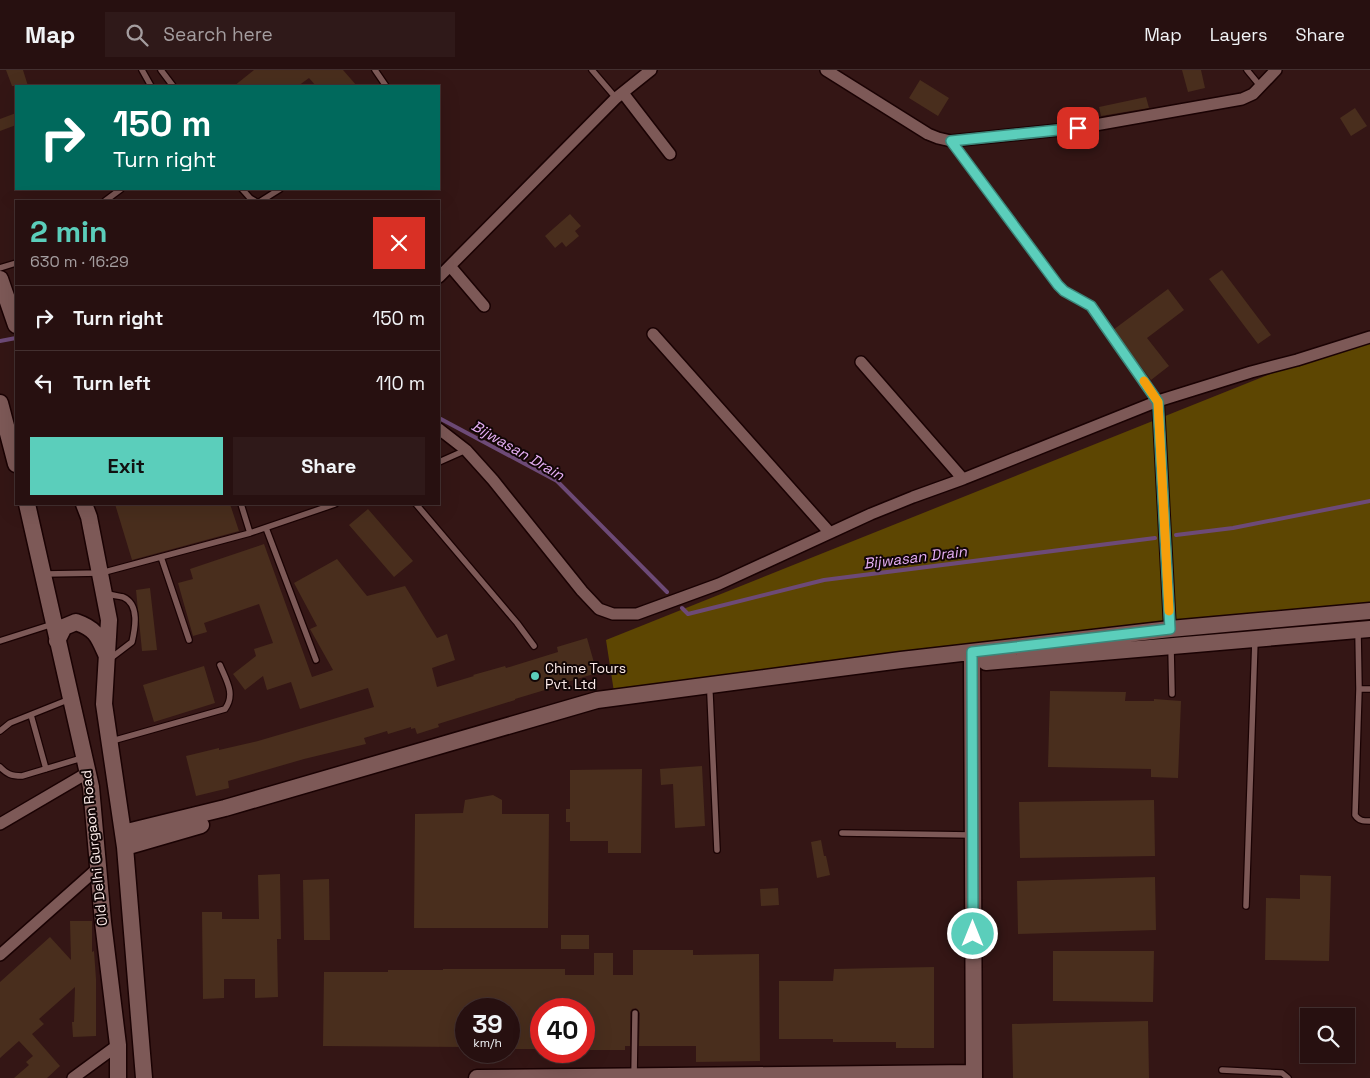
<!DOCTYPE html>
<meta charset="utf-8">
<style>
:root{--surface:#271010;--page:#2f1919;--text:#f1f3f6;--muted:#a49d9f;--line:#433030;--accent:#5bcebb}
body{margin:0;font-family:"Space Grotesk",sans-serif;background:var(--page);color:var(--text);height:100vh;display:flex;flex-direction:column;font-size:19px;white-space:nowrap}
*{box-sizing:border-box;margin:0}
p{font-size:16px;color:var(--muted)}
.icon{flex:none;width:28px;height:28px;fill:none;stroke:currentColor;stroke-width:2;stroke-linecap:round;stroke-linejoin:round}
.map{position:relative;flex:1;overflow:hidden}
.side{position:absolute;left:15px;top:130px;width:425px;height:305px;display:flex;flex-direction:column;background:var(--surface);border-radius:0px;box-shadow:0 5px 20px #0002,0 0 0 1px var(--line)}
.side>*{flex:none}
.banner{position:absolute;left:15px;top:15px;width:425px;height:105px;border-radius:0px;box-shadow:0 5px 20px #0002,0 0 0 1px var(--line);background:#00695c;color:#fff;overflow:hidden}
.tools{position:absolute;left:1300px;top:938px;display:grid;gap:10px}
.tools a{display:grid;place-items:center;width:55px;height:55px;border-radius:0px;background:var(--surface);box-shadow:0 5px 20px #0002,0 0 0 1px var(--line);font-size:25px}
.speed{position:absolute;left:455px;top:928px;display:flex;gap:10px;font-size:25px;font-weight:700;text-align:center}
.speed>*{display:grid;place-content:center;width:65px;height:65px;border-radius:50%;background:var(--surface);box-shadow:0 5px 20px #0002,0 0 0 1px var(--line);line-height:1}
.speed small{font-size:12px;font-weight:400}
.speed .limit{border:8px solid #d22;background:#fff;color:#111}
.pin{position:absolute;display:grid;place-items:center;width:42px;height:42px;color:#fff;margin:-21px;border-radius:10px;box-shadow:0 2px 8px #0006}
.me{position:absolute;width:55px;margin:-28px;rotate:0deg;stroke-linejoin:round;filter:drop-shadow(0 0 4px #0008)}
.turn{display:flex;align-items:center;gap:18px;height:105px;padding:0 15px;font-size:22px}
.turn .icon{width:65px;height:65px;stroke-width:2.5}
.turn b{display:block;font-size:35px;line-height:42px}
.round{display:grid;place-items:center;flex:none;width:52px;height:52px;border-radius:0px;background:var(--page)}
.overview{display:flex;align-items:center;justify-content:space-between;height:85px;padding:0 15px}
h1{font-size:30px;font-weight:700;line-height:38px;color:var(--accent)}
.cta{display:flex;gap:10px;margin-top:auto;padding:10px 15px}
.cta a{flex:1;height:58px;border-radius:0px;background:var(--accent);color:#111;font-size:20px;font-weight:700;line-height:58px;text-align:center}
.cta a+a{background:var(--page);color:var(--text)}
ul{padding:0;list-style:none}
li{display:flex;align-items:center;gap:15px;height:65px;padding:0 15px;border-top:1px solid var(--line)}
li div{flex:1}
li b{display:block;font-size:19px}
li em{font-style:normal}
header{display:flex;align-items:center;gap:30px;box-sizing:border-box;height:70px;padding:0 25px;background:var(--surface);border-bottom:1px solid var(--line)}
header strong{font-size:24px}
nav{display:flex;gap:28px;margin-inline-start:auto;font-size:18px}
.search{width:350px;height:45px;background:var(--page);display:flex;align-items:center;gap:12px;box-sizing:border-box;padding:0 18px;border-radius:0px;color:var(--muted);font-size:19px}
.map>svg:first-child{display:block}
.forest{fill:#5d4602}
.lines{fill:none;stroke-linecap:round;stroke-linejoin:round}
.stream{stroke:#6d4a77;stroke-width:4}
.building{fill:#492e1d}
.lane-casing{stroke:#1a0203;stroke-width:8}
.street-casing{stroke:#1a0203;stroke-width:14}
.secondary-casing{stroke:#1a0203;stroke-width:19}
.lane{stroke:#7d5957;stroke-width:5.5}
.street{stroke:#7d5957;stroke-width:11}
.secondary{stroke:#7d5957;stroke-width:16}
.route-casing{stroke:#3b867a;stroke-width:12}
.route{stroke:#5bcebb;stroke-width:9}
.slow{stroke:#f59e0b;stroke-width:9}
.poi-dot{fill:#5bcebb;stroke:#120606;stroke-width:2}
.labels{text-anchor:middle;dominant-baseline:central;stroke-width:4;stroke-linejoin:round;paint-order:stroke}
.poi-label{font-size:14px;fill:#fdecea;stroke:#120606;text-anchor:start}
.street-label{font-size:14px;fill:#fdecea;stroke:#120606}
.water-label{font-size:15px;font-style:italic;fill:#e6aff5;stroke:#120606}
</style>
<header>
<strong>Map</strong>
<div class="search"><svg class="icon" aria-label="search" viewBox="0 0 24 24"><circle cx="10" cy="10" r="6"/><path d="M15 15l6 6"/></svg>Search here</div>
<nav><a>Map</a><a>Layers</a><a>Share</a></nav>
</header>
<div class="map">
<svg width="1370" height="1008" viewBox="0 0 1370 1008">
<rect width="100%" height="100%" fill="#341615"/>
<!-- forest -->
<path class="forest" d="M1370,264V545L820,591L614,622L606,570Z"/>
<g class="lines">
<!-- stream -->
<path class="stream" d="M0,271L16,268
M439,348L557,411L667,522
M1176,465L1233,458L1370,431
M682,538L688,544L824,510L1155,468"/>
</g>
<!-- building -->
<path class="building" d="M6,0H23L28,16H12Z
M254,0H343L357,16H316L309,8L298,16H234Z
M1182,0H1201L1205,18L1188,22Z
M920,10L949,28L938,46L909,28Z
M1146,27L1149,38L1101,46L1099,37Z
M1355,38L1367,56L1351,66L1340,48Z
M16,43V55L0,61V49Z
M570,144L581,156L575,161L579,166L566,177L562,172L555,178L545,166Z
M1222,200L1271,265L1258,274L1209,209Z
M1168,219L1184,240L1147,268L1169,296L1151,310L1113,260Z
M115,434H230L239,461L132,490Z
M368,439L413,491L394,507L349,455Z
M264,474L312,607L333,600L310,559L317,556L294,513L337,489L367,526L405,516L437,568L447,564L455,590L432,598L437,617L474,606L473,605L505,596L506,598L558,582L557,577L587,568L597,603L557,615L558,616L515,629V630L438,654L439,657L417,664L415,658L411,659V657L388,664L387,661L364,668L366,674L304,689L228,711L229,718L196,726L186,686L219,678V680L258,671L374,637L368,618L300,639L291,612L267,620L263,606L245,620L233,604L256,586L254,579L273,573L259,534L204,553L207,562L193,566L178,513L193,509L190,499Z
M150,518L157,580L142,581L136,520Z
M204,596L215,633L154,652L143,615Z
M1050,621L1126,622L1125,631H1154V629L1181,631L1178,708L1151,707V699L1048,697Z
M702,696L705,756L675,758L673,714L661,715L660,699Z
M642,699L641,783H608V771H570V752H566V739H570V700Z
M493,725L502,730V744H549L548,858H414L415,744L463,743L465,730Z
M1154,730L1155,786L1020,788L1019,732Z
M821,770L824,786H826L830,805L817,808L811,772Z
M280,804L281,869H277L278,927L255,928V909H224V928L203,929L202,842H222V849H259L258,805Z
M1300,805L1331,806L1329,891L1265,890L1266,828L1300,829Z
M1155,807L1156,860L1018,864L1017,811Z
M329,809L330,870H304L303,810Z
M778,818L779,835L761,836L760,819Z
M70,851H92V882L94,881L96,909V966L73,967L72,952H74L75,917L39,949L44,954L32,964L60,996L47,1008H14L29,995L26,992L33,986L19,971L0,988V912L50,867L71,890Z
M561,865H589V879H561Z
M633,880H693V885L759,884L760,991L696,992V976H639L640,943L636,938L632,939L630,942V976H625V980H584V939H541V979H512V939H466V977L323,976L324,902H388V900H443V899H565V905H594V883H613V905H633Z
M1053,881H1154L1153,932L1053,931Z
M934,897V978H896V972H833V969H779V911H833L834,899Z
M1148,951L1149,1008H1013L1012,954Z"/>
<g class="lines">
<defs>
<path id="lane" d="M142,0L151,16
M161,0L173,16
M375,0L386,16
M592,0L616,28
M1247,0L1261,17
M951,71L1058,215L1064,221L1091,236L1158,331
M242,119L250,128L255,131
M105,131L121,119
M261,131L280,119
M0,198L16,193
M439,392L466,380
M241,434L250,463
M416,434L517,553L534,576
M266,458L316,590
M161,487L189,570
M45,504L101,503L250,463L335,434
M107,524C112,525 118,526 123,527C140,534 135,559 132,572L111,588
M1358,562L1359,619L1355,745C1359,751 1363,751 1370,751
M0,571L53,554
M1171,578L1172,624
M1359,619H1370
M710,624L717,780
M31,645L46,699
M0,661L10,653L70,629
M112,671L225,639C236,624 226,610 220,595
M0,697C7,704 11,706 22,706L82,688
M842,763L971,765
M1246,836L1255,570
M1222,1000L1282,1003L1288,1008
M634,1006L635,943"/>
<path id="street" d="M826,0L928,64L938,68L951,71L1078,58L1242,29L1253,24L1276,0
M623,23L670,84
M450,196L484,236
M439,207L616,28L651,0
M653,264L830,463
M861,292L963,409
M1158,331L1170,559
M439,359L466,380L493,410L582,521L599,539L613,544H637L719,514L871,444L913,427L963,409L1158,331L1251,302L1297,290L1370,267
M0,754L87,703
M0,885L98,798
M73,1008L118,975"/>
<path id="secondary" d="M0,209L16,255
M0,333L16,394
M27,434L91,717L103,852L118,975V1008
M84,434L89,447L109,550L104,634L125,777L144,1008
M57,571L64,557L76,552C96,559 98,566 106,584
M972,583L974,1008
M986,592L1370,559
M123,763L225,738L597,630L901,590L1170,559L1370,541
M125,777L201,755
M477,1008L974,1003"/>
</defs>
<!-- lane casing -->
<use href="#lane" class="lane-casing"/>
<!-- street casing -->
<use href="#street" class="street-casing"/>
<!-- secondary casing -->
<use href="#secondary" class="secondary-casing"/>
<!-- lane -->
<use href="#lane" class="lane"/>
<!-- street -->
<use href="#street" class="street"/>
<!-- secondary -->
<use href="#secondary" class="secondary"/>
</g>
<g class="lines">
<defs>
<path id="route" d="M973,864L972,582L1170,559L1158,332L1091,236L1064,221L1058,215L951,71L1078,58"/>
</defs>
<!-- route casing -->
<use href="#route" class="route-casing"/>
<!-- route -->
<use href="#route" class="route"/>
<!-- slow -->
<path class="slow" d="M1144,311L1158,332L1169,541"/>
</g>
<!-- markers -->
<circle class="poi-dot" cx="535" cy="606" r="5"/>
<g class="labels">
<!-- poi labels -->
<g class="poi-label">
<text x="545" y="598">Chime Tours<tspan x="545" dy="16">Pvt. Ltd</tspan></text>
</g>
<!-- street labels -->
<g class="street-label">
<text transform="translate(94 778) rotate(-96)">Old Delhi Gurgaon Road</text>
</g>
<!-- water labels -->
<g class="water-label">
<text transform="translate(518 380) rotate(30)">Bijwasan Drain</text>
<text transform="translate(915 487) rotate(-7)">Bijwasan Drain</text>
</g>
</g>
</svg>
<div class="tools">
<a><svg class="icon" aria-label="search" viewBox="0 0 24 24"><circle cx="10" cy="10" r="6"/><path d="M15 15l6 6"/></svg></a>
</div>
<div class="speed"><div>39<small>km/h</small></div><div class="limit">40</div></div>
<div class="pin" style="left:1078px;top:58px;background:#d93025"><svg class="icon" aria-label="arrive" viewBox="0 0 24 24"><path d="M6 21V4h12l-3 4 3 4H6"/></svg></div>
<svg class="me" style="left:973px;top:864px" viewBox="-20 -20 40 40"><circle r="17" fill="#5bcebb" stroke="#fff" stroke-width="3"/><path d="M0-11L8 9 0 5-8 9z" fill="#fff"/></svg>
<div class="banner">
<div class="turn"><svg class="icon" aria-label="right" viewBox="0 0 24 24"><path d="M7 20v-9h11M14 6l5 5-5 5"/></svg><div><b>150 m</b>Turn right</div></div>
</div>
<section class="side">
<div class="overview"><div><h1>2 min</h1><p>630 m · 16:29</p></div><a class="round" style="background:#d93025;color:#fff"><svg class="icon" aria-label="close" viewBox="0 0 24 24"><path d="M6 6l12 12M18 6L6 18"/></svg></a></div>
<ul>
<li><svg class="icon" aria-label="right" viewBox="0 0 24 24"><path d="M7 20v-9h11M14 6l5 5-5 5"/></svg><div><b>Turn right</b></div><em>150 m</em></li>
<li><svg class="icon" aria-label="left" viewBox="0 0 24 24"><path d="M17 20v-9H6M10 6l-5 5 5 5"/></svg><div><b>Turn left</b></div><em>110 m</em></li>
</ul>
<div class="cta"><a>Exit</a><a>Share</a></div>
</section>
</div>
